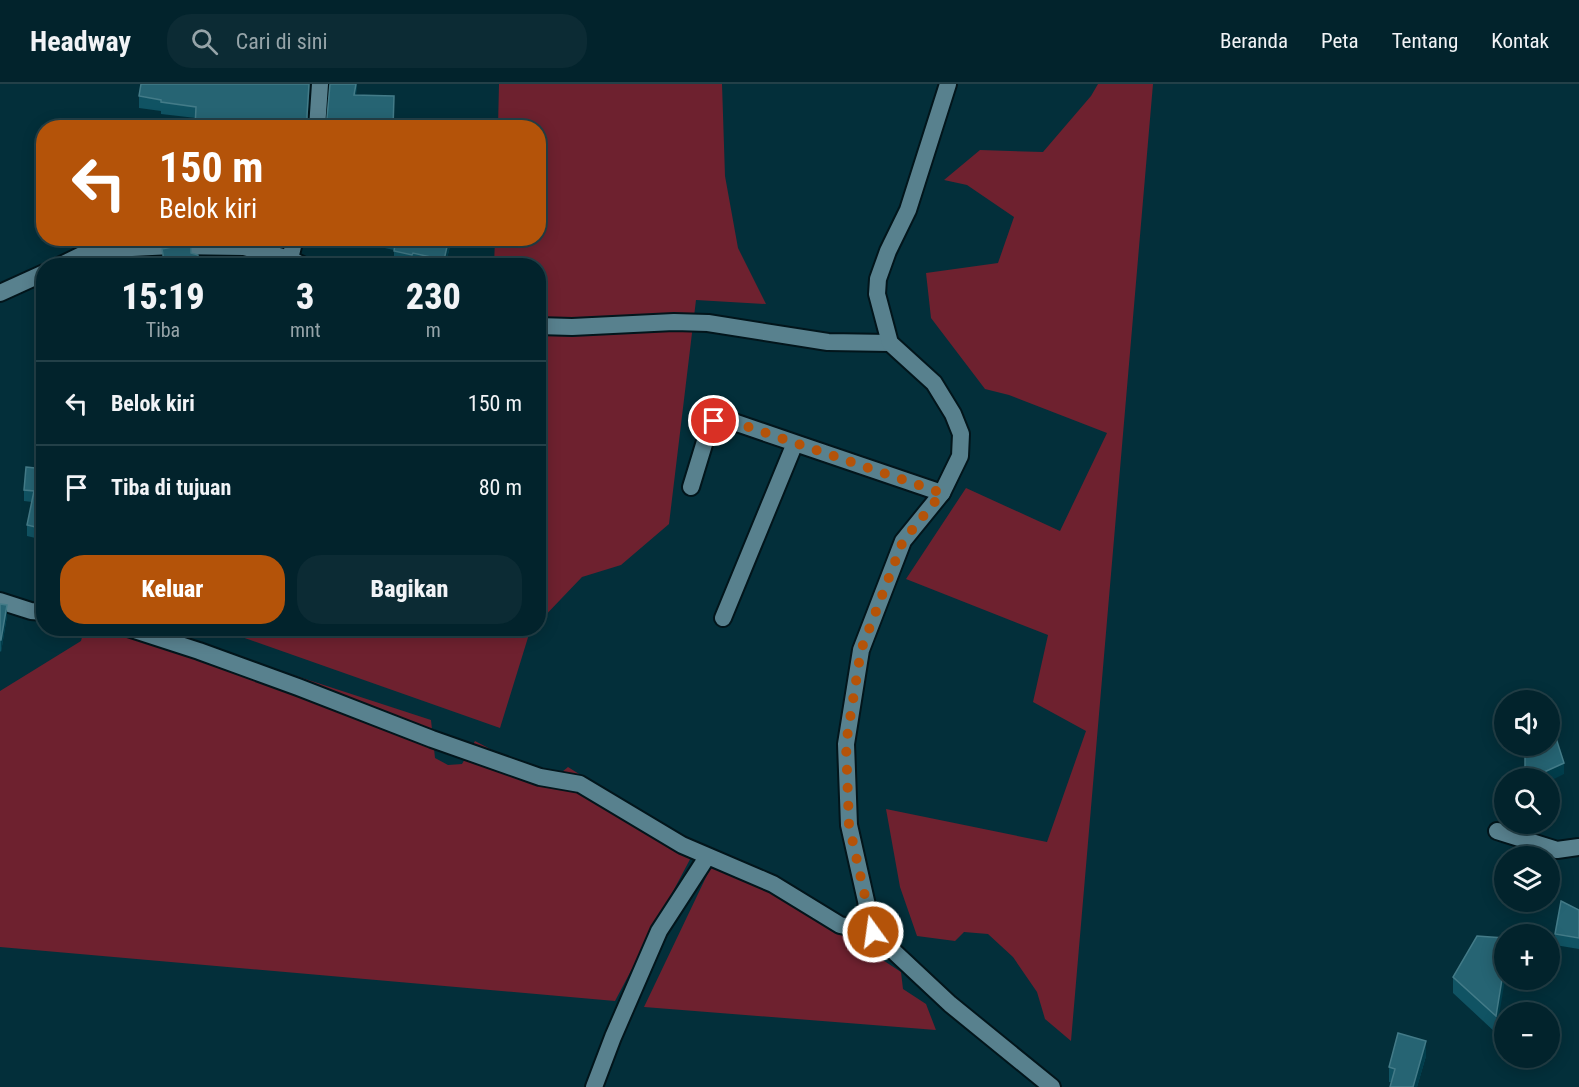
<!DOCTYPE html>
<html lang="id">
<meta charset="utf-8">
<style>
:root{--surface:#02232c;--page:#0c2b34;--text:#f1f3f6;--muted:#96a4a9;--line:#234048;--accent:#b45309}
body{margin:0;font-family:"Roboto Condensed",sans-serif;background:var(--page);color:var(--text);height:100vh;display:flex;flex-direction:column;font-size:22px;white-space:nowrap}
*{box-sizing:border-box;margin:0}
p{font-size:20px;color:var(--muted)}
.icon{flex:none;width:33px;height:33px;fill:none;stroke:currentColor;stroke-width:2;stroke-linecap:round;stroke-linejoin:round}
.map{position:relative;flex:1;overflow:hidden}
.panel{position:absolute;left:36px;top:174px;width:510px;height:378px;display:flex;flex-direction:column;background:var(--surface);border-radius:24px;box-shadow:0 3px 15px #0003,0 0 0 2px var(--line)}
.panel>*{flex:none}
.banner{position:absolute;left:36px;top:36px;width:510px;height:126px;border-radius:24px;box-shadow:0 3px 15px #0003,0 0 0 2px var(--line);background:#b45309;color:#fff;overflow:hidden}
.buttons{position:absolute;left:1494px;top:606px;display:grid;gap:12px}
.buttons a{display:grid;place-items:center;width:66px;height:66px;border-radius:50%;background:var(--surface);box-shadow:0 3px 15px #0003,0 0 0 2px var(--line);font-size:30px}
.pin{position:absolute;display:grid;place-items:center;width:51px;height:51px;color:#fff;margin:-26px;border:3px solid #fff;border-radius:50%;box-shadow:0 2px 6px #0007}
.me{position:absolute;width:66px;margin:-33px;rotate:346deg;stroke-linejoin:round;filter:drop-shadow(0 0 4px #0008)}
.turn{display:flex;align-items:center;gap:21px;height:126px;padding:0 24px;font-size:27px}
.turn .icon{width:78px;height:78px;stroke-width:2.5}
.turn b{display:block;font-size:42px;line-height:51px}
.eta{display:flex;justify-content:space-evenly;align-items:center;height:102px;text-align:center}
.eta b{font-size:36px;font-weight:800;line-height:42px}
.primary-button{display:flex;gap:12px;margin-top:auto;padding:12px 24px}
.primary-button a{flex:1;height:69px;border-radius:24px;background:var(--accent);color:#fff;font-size:24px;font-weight:800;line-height:69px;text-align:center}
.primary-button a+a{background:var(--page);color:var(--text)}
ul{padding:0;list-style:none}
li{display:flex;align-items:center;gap:18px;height:84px;padding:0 24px;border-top:2px solid var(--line)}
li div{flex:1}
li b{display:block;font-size:22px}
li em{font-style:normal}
header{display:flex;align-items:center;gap:36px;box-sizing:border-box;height:84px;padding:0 30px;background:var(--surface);border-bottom:2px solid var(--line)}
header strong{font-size:28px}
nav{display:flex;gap:33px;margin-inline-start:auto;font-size:21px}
.search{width:420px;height:54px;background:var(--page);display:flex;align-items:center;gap:15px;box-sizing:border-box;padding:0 21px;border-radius:24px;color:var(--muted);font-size:22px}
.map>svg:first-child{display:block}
.green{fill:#6e212f}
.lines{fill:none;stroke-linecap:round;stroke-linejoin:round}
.minor-casing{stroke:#02151b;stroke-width:20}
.tertiary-casing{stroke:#02151b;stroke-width:20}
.minor{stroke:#58818e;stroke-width:16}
.tertiary{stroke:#58818e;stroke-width:16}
.wall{fill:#105363}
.shaded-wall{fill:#013d4b}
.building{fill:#266473;stroke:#437b88;stroke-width:1.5}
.route{stroke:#b45309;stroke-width:10;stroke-dasharray:0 18}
</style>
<header>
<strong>Headway</strong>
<div class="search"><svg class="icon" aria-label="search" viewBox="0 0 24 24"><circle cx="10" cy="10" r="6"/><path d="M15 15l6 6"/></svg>Cari di sini</div>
<nav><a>Beranda</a><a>Peta</a><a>Tentang</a><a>Kontak</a></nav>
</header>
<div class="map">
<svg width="1579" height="1003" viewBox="0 0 1579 1003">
<rect width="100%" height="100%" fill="#032f3a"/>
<!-- green -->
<path class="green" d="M499,0H722L725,92L738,164L766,220L696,216L669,440L621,481L582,493L539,538L538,182H494L495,155L538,154V44L498,43Z
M1098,0H1153L1071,957L1045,935L1037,908L1013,873L988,850L964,848L955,857L917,852L900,803L886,725L1047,758L1086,647L1033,618L1048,551L906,495L966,404L1060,447L1107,349L1009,311L985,305L931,234L926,189L998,179L1014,133L967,101L944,96L980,66L1043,68L1091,12Z
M84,545H152L431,636L435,674L448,681L462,680L475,657L494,667L517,688L551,697L568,683L696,764L615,917L0,863V607L81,557Z
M219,545H532L530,547L500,644Z
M718,768L901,888L903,905L926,920L936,946L644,923Z"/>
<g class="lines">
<defs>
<path id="minor" d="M317,44L320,0
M290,175L295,154
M59,182L92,166L172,162L244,163L290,175L304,182
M0,209L44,189
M538,242L572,243L674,238L708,239L828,258L890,259
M691,403L709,344L714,337L725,335L795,359
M0,517L31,527L44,528
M723,534L795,359L942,409
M128,544L199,567L298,603L432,655L540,693L580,700L682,761L773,800L840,841L873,848
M1497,747L1557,766L1579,763
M594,1003L613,953L659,847L707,773"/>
<path id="tertiary" d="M948,0L908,126L888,167L878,195L877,210L890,259L934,299L953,330L961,350L960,372L942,409L903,457L861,566L846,660L849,741L873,848L950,920L1052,1003"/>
</defs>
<!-- minor casing -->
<use href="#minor" class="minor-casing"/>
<!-- tertiary casing -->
<use href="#tertiary" class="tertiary-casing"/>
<!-- minor -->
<use href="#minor" class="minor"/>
<!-- tertiary -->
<use href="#tertiary" class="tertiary"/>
</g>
<!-- wall -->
<path class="wall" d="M141,0H309L307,35L311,41L317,43L322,42L326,38L327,34L330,0H357L356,11L393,44H195L196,34L161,30V27L139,24V12Z
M352,154H478L452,155L445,182H417L413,181V182H406L394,179V166L352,157Z
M162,165L191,170L198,182H163Z
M44,385V456L27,452V441L32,418L24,417V406Z
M0,520L7,532L1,568L0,567Z
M1579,826V865L1555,861V850Z
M1504,854L1496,949L1453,909V893Z
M1426,972L1417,1003H1390L1391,998H1389V983Z"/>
<!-- shaded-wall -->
<path class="shaded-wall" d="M356,0H357L354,23V11Z
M449,154H452L445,182H444V176Z
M7,521V532L1,568V556Z
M1564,679V690L1550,697V694H1531Z
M1504,883L1505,896L1496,949V932Z
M1426,957V972L1417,1003H1413Z"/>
<!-- building -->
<path class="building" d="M141,0H309L307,32V37L311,41L317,43L322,42L326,38L327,34L330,0H356L354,11L394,12L393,44H304L291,42L290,44H195L196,23L161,18V16L139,12Z
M394,154H449L444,176L413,169L412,171L394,167L396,155Z
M177,162H191V169L198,171V182H165L162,165Z
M26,383L44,385V445L27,441L34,407L24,406Z
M0,520L7,521L1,556H0Z
M1550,651H1555L1564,679L1531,694H1525V662H1550Z
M1561,817L1579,826V854L1555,850Z
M1477,852L1504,854V883L1496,932L1453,893Z
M1398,949L1426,957L1413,1003H1390L1395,985L1389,983Z"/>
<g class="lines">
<!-- route -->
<path class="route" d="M714,337L725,335L942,409L903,457L861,566L846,660L849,741L873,848"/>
</g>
</svg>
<div class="buttons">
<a><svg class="icon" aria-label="sound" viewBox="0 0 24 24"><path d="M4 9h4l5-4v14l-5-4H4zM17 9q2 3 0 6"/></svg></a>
<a><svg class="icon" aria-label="search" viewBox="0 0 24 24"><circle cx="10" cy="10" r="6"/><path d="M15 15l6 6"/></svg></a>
<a><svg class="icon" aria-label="layers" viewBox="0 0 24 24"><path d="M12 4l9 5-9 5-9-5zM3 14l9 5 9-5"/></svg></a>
<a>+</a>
<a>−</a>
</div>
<div class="pin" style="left:714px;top:337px;background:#d93025"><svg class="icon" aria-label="arrive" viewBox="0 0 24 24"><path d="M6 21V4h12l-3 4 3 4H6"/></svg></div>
<svg class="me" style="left:873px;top:848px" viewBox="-20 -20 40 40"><circle r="17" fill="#b45309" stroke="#fff" stroke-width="3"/><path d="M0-11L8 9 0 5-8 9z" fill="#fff"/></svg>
<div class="banner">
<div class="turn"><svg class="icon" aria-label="left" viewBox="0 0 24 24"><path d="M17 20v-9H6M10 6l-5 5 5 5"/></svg><div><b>150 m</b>Belok kiri</div></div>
</div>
<section class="panel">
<div class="eta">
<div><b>15:19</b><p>Tiba</p></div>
<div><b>3</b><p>mnt</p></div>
<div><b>230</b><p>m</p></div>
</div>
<ul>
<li><svg class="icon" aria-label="left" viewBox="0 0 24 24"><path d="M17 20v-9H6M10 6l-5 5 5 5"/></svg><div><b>Belok kiri</b></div><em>150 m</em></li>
<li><svg class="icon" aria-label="arrive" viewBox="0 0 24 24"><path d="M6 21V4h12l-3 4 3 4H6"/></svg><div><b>Tiba di tujuan</b></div><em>80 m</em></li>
</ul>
<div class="primary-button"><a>Keluar</a><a>Bagikan</a></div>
</section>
</div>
